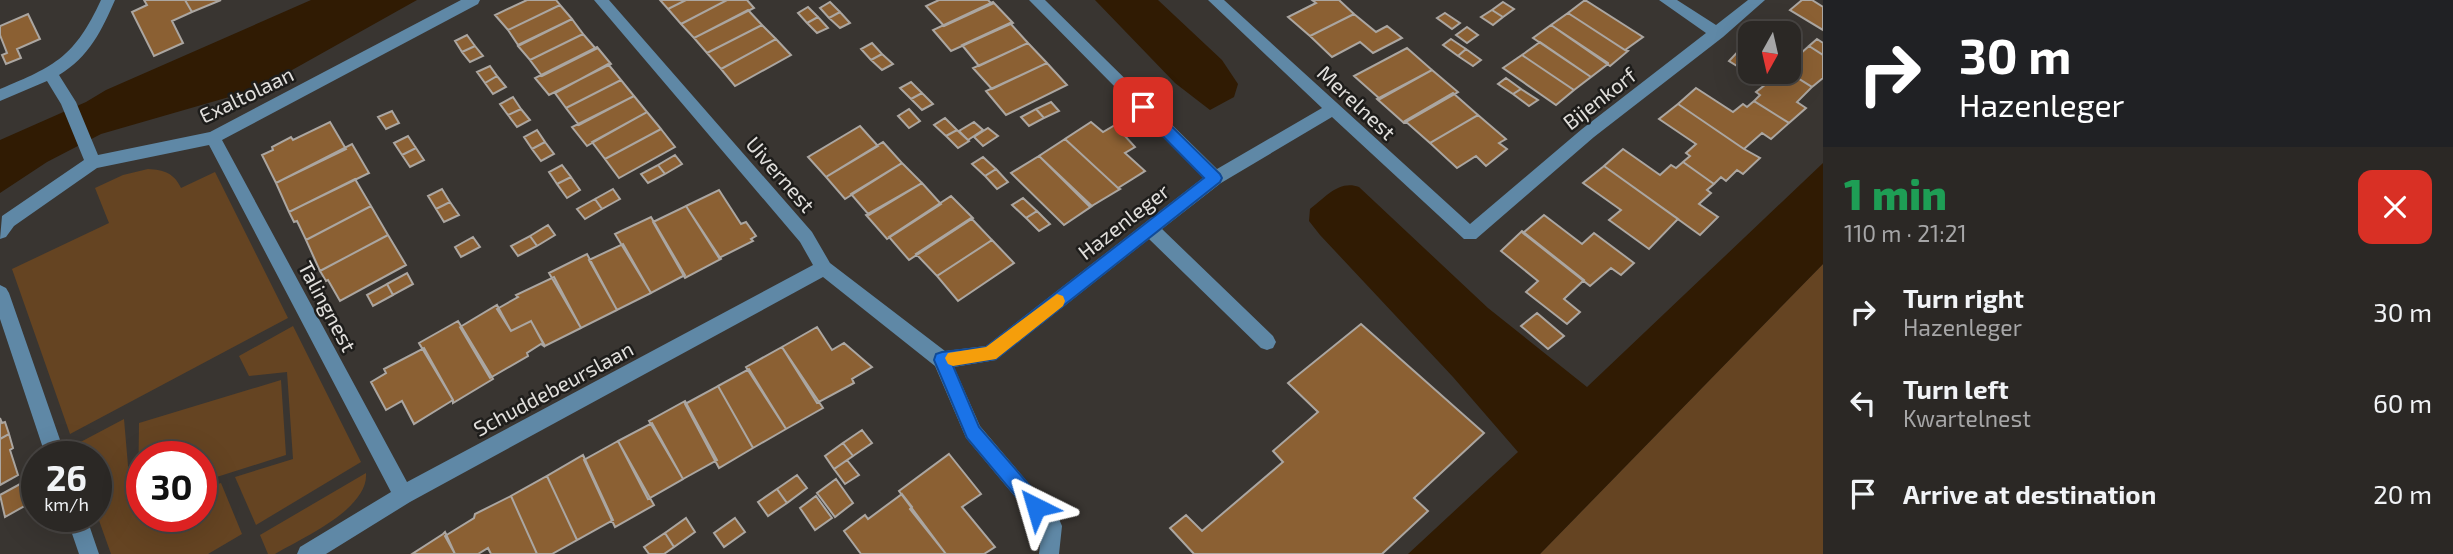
<!DOCTYPE html>
<meta charset="utf-8">
<style>
:root{--surface:#2b2825;--page:#373432;--text:#f1f3f6;--muted:#a6a6a7;--line:#474442}
body{margin:0;font-family:"Exo 2",sans-serif;background:var(--page);color:var(--text);height:100vh;display:flex;flex-direction:column;font-size:26px;white-space:nowrap}
*{box-sizing:border-box;margin:0}
p{font-size:23px;color:var(--muted)}
.icon{flex:none;width:38px;height:38px;fill:none;stroke:currentColor;stroke-width:2;stroke-linecap:round;stroke-linejoin:round}
.map{position:relative;flex:1;overflow:hidden}
.side{display:flex;flex-direction:column;background:var(--surface);width:630px}
.side>*{flex:none}
.hud{background:#202124;color:#fff;overflow:hidden}
.needle{width:46px;rotate:188deg}
.buttons{position:absolute;left:1738px;top:21px;display:grid;gap:14px}
.buttons a{display:grid;place-items:center;width:63px;height:63px;border-radius:14px;background:var(--surface);box-shadow:0 7px 28px #0002,0 0 0 2px var(--line);font-size:35px}
.speed{position:absolute;left:21px;top:441px;display:flex;gap:14px;font-size:35px;font-weight:700;text-align:center}
.speed>*{display:grid;place-content:center;width:91px;height:91px;border-radius:50%;background:var(--surface);box-shadow:0 7px 28px #0002,0 0 0 2px var(--line);line-height:1}
.speed small{font-size:18px;font-weight:400}
.speed .limit{border:10px solid #d22;background:#fff;color:#111}
.pin{position:absolute;display:grid;place-items:center;width:60px;height:60px;color:#fff;margin:-30px;border-radius:14px;box-shadow:0 4px 10px #0006}
.me{position:absolute;width:77px;margin:-38px;rotate:320deg;stroke-linejoin:round;filter:drop-shadow(0 0 5px #0008)}
.turn{display:flex;align-items:center;gap:24px;height:147px;padding:0 21px;font-size:32px}
.turn .icon{width:91px;height:91px;stroke-width:2.5}
.turn b{display:block;font-size:49px;line-height:60px}
.round{display:grid;place-items:center;flex:none;width:74px;height:74px;border-radius:14px;background:var(--page)}
.headline{display:flex;align-items:center;justify-content:space-between;height:119px;padding:0 21px}
h1{font-size:42px;font-weight:800;line-height:52px;color:#1e9e55}
ul{padding:0;list-style:none}
li{display:flex;align-items:center;gap:21px;height:91px;padding:0 21px}
li div{flex:1}
li b{display:block;font-size:26px}
li em{font-style:normal}
main{display:flex;flex:1;min-height:0}
.map>svg:first-child{display:block}
.green{fill:#654422}
.water{fill:#301b03}
.building{fill:#8b6033;stroke:#aba6a1;stroke-width:2}
.lines{fill:none;stroke-linecap:round;stroke-linejoin:round}
.minor{fill:#5f88a6;fill-rule:evenodd}
.route{fill:#1a73e8;stroke:#114b97;stroke-width:2}
.slow{fill:#f59e0b}
.labels{text-anchor:middle;dominant-baseline:central;stroke-width:5;stroke-linejoin:round;paint-order:stroke}
.street-label{font-size:21px;fill:#e1dfdc;stroke:#1e1d1b}
</style>
<main>
<div class="map">
<svg width="1823" height="554" viewBox="0 0 1823 554">
<rect width="100%" height="100%" fill="#393531"/>
<!-- green -->
<path class="green" d="M148,169C164,170 174,173 181,188L215,172L288,318L70,434L12,269L109,223L95,188L123,175Z
M1823,264V554H1540Z
M293,326L361,462L256,525L235,477L293,459L287,372L249,376L239,356Z
M281,380L286,455L201,482V457H142V501L138,502L139,423Z
M124,419L132,512L142,509V516H201V489L221,483L242,534L208,554H111L96,512V457H77L73,446Z
M366,473C369,509 302,538 275,554H268L260,535Z"/>
<!-- water -->
<path class="water" d="M311,0H417L260,88L101,134L47,162L0,193V140L86,102L106,90Z
M1095,0H1158L1222,60L1238,84L1234,97L1210,110L1175,83Z
M1823,163V264L1540,554H1408L1518,452L1453,377L1320,235L1309,221L1310,209C1326,197 1339,180 1359,187L1488,308L1587,387Z"/>
<!-- building -->
<path class="building" d="M144,0H185L192,12L172,21L183,43L154,56L132,12L147,5Z
M185,0H221L192,12Z
M527,0H556L560,5L508,30L495,15Z
M660,0H686L668,9Z
M686,0H727L681,24L668,9Z
M727,0H747L754,8L694,38L681,24Z
M939,0H988L992,4L944,26L926,6Z
M1312,0H1339L1354,14L1310,36L1288,17L1316,3Z
M1585,0L1643,37L1625,50L1568,13Z
M1802,0H1812L1823,7V30L1790,10Z
M830,2L840,12L829,18L820,8Z
M993,2L1013,23L951,51L933,30Z
M1503,2L1514,9L1503,17L1492,10Z
M560,5L572,19L518,45L508,30Z
M808,7L818,17L807,23L798,13Z
M748,10L762,25L707,53L694,38Z
M1492,10L1503,17L1493,25L1481,17Z
M840,12L850,23L840,28L829,18Z
M1445,13L1460,23L1452,29L1437,18Z
M1568,13L1625,50L1628,51L1610,66L1551,25Z
M28,14L40,39L17,49L21,58L6,64L2,55L7,53L0,35V26Z
M1354,14L1376,32L1387,26L1402,38L1373,53L1360,42L1332,57L1310,36Z
M818,17L828,28L817,33L807,23Z
M572,19L583,34L530,60L518,46Z
M1010,23L1028,43L979,66L962,45Z
M762,25L776,39L721,69L707,53Z
M1551,25L1608,63V64L1591,77L1533,38Z
M1467,27L1478,35L1467,43L1456,35Z
M583,34L596,49L542,76L530,60Z
M467,35L475,46L462,52L455,41Z
M776,39L791,55L735,86L721,69Z
M1451,39L1466,49L1458,56L1443,45Z
M1817,39L1823,43V55L1809,46Z
M1540,42L1591,77L1574,90L1522,55Z
M872,43L882,54L871,60L861,49Z
M1028,43L1047,63L992,89L973,68Z
M1745,44L1750,48V72H1788L1812,87L1797,102L1806,108L1789,123L1754,101L1760,95L1756,92L1766,84L1729,61Z
M475,46L483,56L470,62L462,52Z
M1809,46L1823,55V78L1812,87L1788,72V48L1800,54Z
M597,47L611,64L549,95L535,78Z
M1407,48L1432,70L1380,99L1354,76Z
M1466,49L1481,60L1473,66L1458,56Z
M882,54L893,64L882,70L871,60Z
M1522,55L1574,90L1556,105L1503,68Z
M1047,63L1067,85L1006,115L986,91Z
M608,64L621,80L566,108L555,93Z
M490,66L497,76L485,83L477,72Z
M1432,70L1458,92L1404,123L1377,99Z
M497,76L506,87L493,94L485,83Z
M1506,78L1521,89L1513,94L1498,84Z
M621,80L634,96L579,125L566,108Z
M911,82L922,93L911,99L900,88Z
M1696,88L1733,112L1743,104L1747,107L1754,101L1789,123L1771,139L1762,133L1744,149L1678,104Z
M1521,89L1538,100L1529,106L1513,94Z
M922,93L933,104L922,110L911,99Z
M1453,93L1478,115L1430,143L1405,121Z
M634,96L647,112L592,143L587,146L572,127Z
M513,97L521,109L508,115L500,104Z
M1051,102L1059,111L1044,118L1036,109Z
M1678,104L1744,149L1760,158L1743,174L1737,170L1726,181L1721,177L1714,184L1683,162L1690,156L1686,153L1696,144L1659,119Z
M521,109L530,120L517,127L508,115Z
M909,109L920,121L909,128L898,116Z
M1036,109L1044,118L1029,126L1021,117Z
M392,111L399,123L386,129L378,117Z
M647,112L661,129L605,159L592,142Z
M1478,115L1506,139L1499,143L1507,149L1486,166L1476,156L1457,168L1430,143Z
M945,118L957,130L946,136L934,125Z
M330,122L346,149L276,183L262,155L273,150L272,147L291,137L293,140Z
M974,122L983,130L968,140L959,131Z
M1091,122L1103,132L1115,125L1135,147L1125,153L1145,171L1118,188L1065,139Z
M860,126L878,146L826,177L808,157Z
M988,128L998,136L983,146L974,137Z
M661,129L675,147L619,178L605,159Z
M537,130L545,142L532,149L524,137Z
M957,130L969,141L958,148L946,136Z
M408,136L416,148L402,155L394,143Z
M1065,139L1118,188L1120,189L1090,207L1039,156Z
M545,142L554,154L541,161L532,149Z
M883,142L902,163L845,199L826,177Z
M352,144L369,173L289,212L276,183Z
M416,148L424,160L410,167L402,155Z
M1623,149L1660,175L1671,165L1676,168L1683,162L1714,184L1707,190L1711,193L1699,204L1718,217L1700,235L1604,166Z
M675,155L682,164L665,174L658,165Z
M1039,156L1092,206L1064,225L1011,173Z
M983,157L996,169L985,176L972,164Z
M902,163L922,183L869,215L851,194Z
M562,165L571,177L557,184L549,172Z
M658,165L665,174L648,183L641,174Z
M1604,166L1678,219L1649,249L1609,220L1621,210L1583,183Z
M996,169L1008,182L997,189L985,176Z
M571,177L580,190L567,198L557,184Z
M355,179L371,206L306,240L297,221L294,222L289,212Z
M922,183L941,204L887,239L866,215Z
M442,189L450,202L436,209L428,196Z
M613,189L620,199L602,209L595,199Z
M719,190L741,224L746,222L756,236L751,239L753,241L719,258L686,206Z
M951,196L973,218L909,260L889,237Z
M1023,198L1037,211L1026,218L1012,205Z
M595,199L602,209L585,219L577,209Z
M450,202L459,215L444,222L436,209Z
M371,206L388,235L320,271L306,240Z
M686,206L721,259L685,278L653,222Z
M1037,211L1050,224L1039,231L1026,218Z
M1544,215L1582,244L1594,233L1634,263L1621,275L1611,268L1590,286L1523,233Z
M651,217L685,275L651,293L615,234Z
M971,218L992,240L937,276L916,254Z
M548,225L555,235L537,246L530,236Z
M1522,231L1584,280L1564,299L1580,312L1567,324L1526,292L1538,281L1501,251Z
M388,235L406,265L340,301L328,280L326,281L320,271Z
M530,236L537,246L518,256L511,246Z
M473,237L480,247L461,257L455,247Z
M992,240L1014,263L958,301L937,276Z
M623,244L651,293L617,310L589,260Z
M587,254L617,310L581,328L549,273Z
M407,273L413,284L393,295L387,284Z
M554,277L581,328L545,346L531,321L511,331L497,309L518,297L516,295Z
M387,284L393,295L373,306L367,295Z
M497,305L511,331L531,321L545,347L541,344L527,353L528,356L490,378L460,327Z
M1537,313L1564,336L1548,349L1521,326Z
M458,321L493,379L453,403V400L419,343Z
M1361,324L1484,433L1414,498L1428,511L1382,554H1194L1170,528L1186,515L1202,531L1283,462L1273,451L1318,412L1288,383Z
M817,327L832,350L844,343L872,367L852,379L854,383L817,403L782,347Z
M782,347L823,408L786,429L746,367Z
M424,348L453,400L414,424L402,401L386,410L371,382L386,373L384,369Z
M749,369L786,429L753,448L718,386Z
M718,386L753,448L719,468L685,404Z
M685,401L717,460L683,479L649,421Z
M0,418L2,423L5,422L9,434L0,439Z
M652,423L683,479L648,499L618,441Z
M862,430L872,443L853,456L843,443Z
M9,434L13,448L10,450L18,475L0,485V439Z
M618,441L654,505L615,527L584,460Z
M843,443L853,456L834,469L825,456Z
M949,454L981,494L962,507L995,547L984,554H946L899,491Z
M583,455L613,520L577,540L547,476Z
M847,460L859,475L845,484L834,469Z
M797,475L807,488L787,503L777,489Z
M547,476L577,540L552,554H537L511,496Z
M31,478L37,499L5,517L0,495Z
M836,479L853,503L835,517L817,493Z
M777,489L787,503L768,516L758,502Z
M902,494L912,507L910,509L946,554H861L844,531L865,515L868,519Z
M511,496L537,554H491L488,548L478,554H455L445,536L474,518L475,514Z
M816,496L832,518L815,530L800,508Z
M686,518L695,532L674,547L665,533Z
M735,518L745,532L724,547L714,533Z
M445,532L455,554H412L443,534Z
M665,533L674,547L664,554H649L644,547Z"/>
<g class="lines">
<!-- minor -->
<path class="minor" d="M101,0H115C102,30 89,57 59,75L76,102L98,155L210,132L461,0H480L478,4L222,140L407,482L813,265L800,242L594,0H609L812,232L830,263L945,351L986,346L1204,177L1029,0H1045L1217,169L1322,108L1208,0H1224L1470,224L1582,129L1706,33L1659,0H1677L1716,25L1748,0H1765L1723,37L1594,137L1476,239H1464L1332,117L1221,183L1162,229L1273,336L1276,342L1273,348L1267,350L1261,348L1149,239L996,360L954,367L980,426L1059,519L1062,526L1059,554H1039L1042,529L966,438L935,366L823,277L410,502L326,554H297L300,547L391,492L209,145L97,168L14,226L6,237L0,239L2,216L84,160L61,104L47,81L0,101V89C56,66 75,56 101,0Z
M0,285L6,288L9,293L66,457H46L0,319Z
M66,516H86L99,554H79Z"/>
</g>
<!-- route -->
<path class="route" d="M1143,101L1148,103L1220,174L1222,178L1220,182L996,359L953,366L979,427L1043,501L1045,507L1043,513L1036,516L1030,513L967,438L934,360L936,354L942,352L986,347L1204,178L1138,111L1136,107Z"/>
<!-- slow -->
<path class="slow" d="M1057,294L1063,296L1065,301L1063,306L996,359L953,366L948,364L945,358L948,353L986,347Z"/>
<g class="labels">
<!-- street labels -->
<g class="street-label">
<text transform="translate(246 94) rotate(-26)">Exaltolaan</text>
<text transform="translate(1599 98) rotate(-38)">Bijenkorf</text>
<text transform="translate(1357 102) rotate(43)">Merelnest</text>
<text transform="translate(781 174) rotate(49)">Uivernest</text>
<text transform="translate(1123 221) rotate(-38)">Hazenleger</text>
<text transform="translate(328 306) rotate(62)">Talingnest</text>
<text transform="translate(553 388) rotate(-28)">Schuddebeurslaan</text>
</g>
</g>
</svg>
<div class="buttons">
<a><svg class="needle" viewBox="-14 -14 28 28"><path d="M0-13l5 13h-10z" fill="#e53935"/><path d="M0 13l5-13h-10z" fill="#a6a6a7"/></svg></a>
</div>
<div class="speed"><div>26<small>km/h</small></div><div class="limit">30</div></div>
<div class="pin" style="left:1143px;top:107px;background:#d93025"><svg class="icon" aria-label="arrive" viewBox="0 0 24 24"><path d="M6 21V4h12l-3 4 3 4H6"/></svg></div>
<svg class="me" style="left:1036px;top:507px" viewBox="-20 -20 40 40"><path d="M0-17L14 15 0 8-14 15z" fill="#1a73e8" stroke="#fff" stroke-width="4"/></svg>
</div>
<section class="side">
<div class="hud">
<div class="turn"><svg class="icon" aria-label="right" viewBox="0 0 24 24"><path d="M7 20v-9h11M14 6l5 5-5 5"/></svg><div><b>30 m</b>Hazenleger</div></div>
</div>
<div class="headline"><div><h1>1 min</h1><p>110 m · 21:21</p></div><a class="round" style="background:#d93025;color:#fff"><svg class="icon" aria-label="close" viewBox="0 0 24 24"><path d="M6 6l12 12M18 6L6 18"/></svg></a></div>
<ul>
<li><svg class="icon" aria-label="right" viewBox="0 0 24 24"><path d="M7 20v-9h11M14 6l5 5-5 5"/></svg><div><b>Turn right</b><p>Hazenleger</p></div><em>30 m</em></li>
<li><svg class="icon" aria-label="left" viewBox="0 0 24 24"><path d="M17 20v-9H6M10 6l-5 5 5 5"/></svg><div><b>Turn left</b><p>Kwartelnest</p></div><em>60 m</em></li>
<li><svg class="icon" aria-label="arrive" viewBox="0 0 24 24"><path d="M6 21V4h12l-3 4 3 4H6"/></svg><div><b>Arrive at destination</b></div><em>20 m</em></li>
</ul>
</section>
</main>
